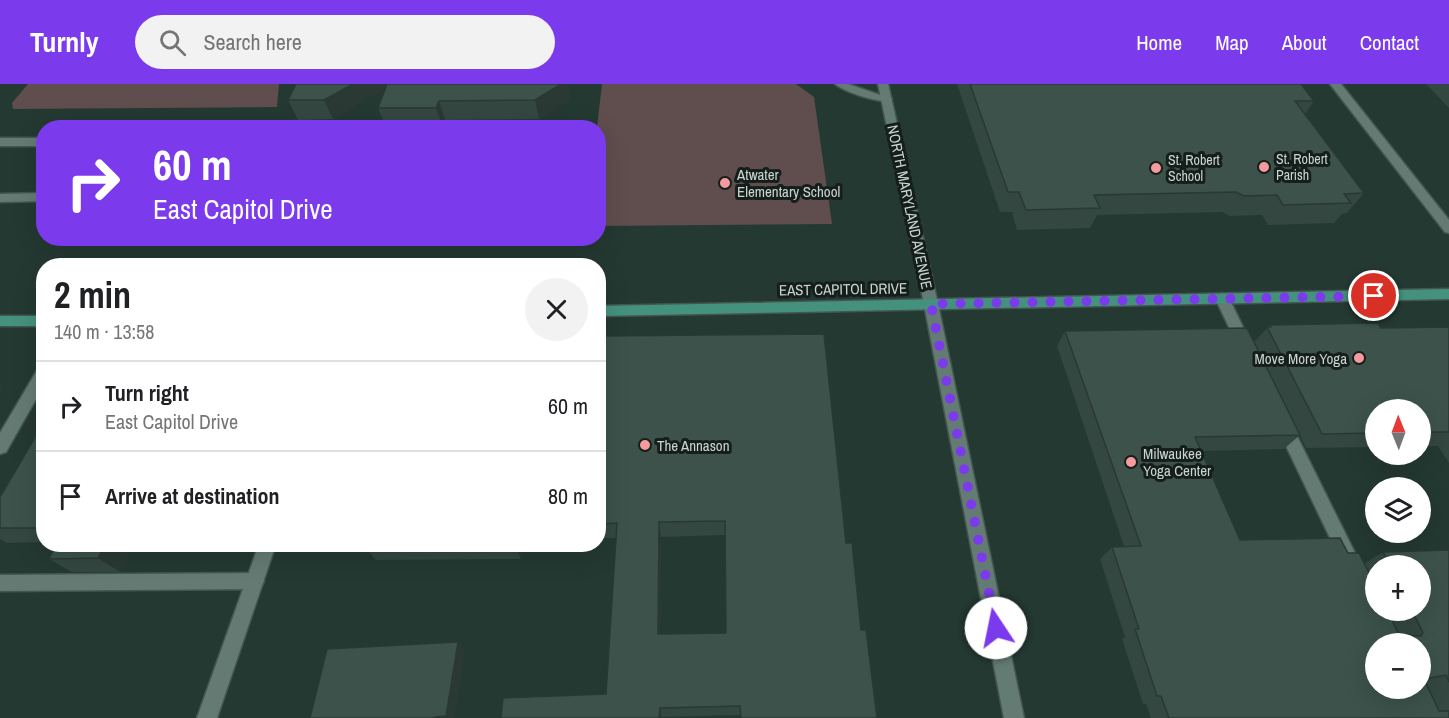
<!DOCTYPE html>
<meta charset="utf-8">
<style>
:root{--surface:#fff;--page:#f2f2f2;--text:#202124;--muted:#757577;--line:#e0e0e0;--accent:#7c3aed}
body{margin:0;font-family:"Archivo Narrow",sans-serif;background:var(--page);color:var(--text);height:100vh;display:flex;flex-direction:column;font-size:22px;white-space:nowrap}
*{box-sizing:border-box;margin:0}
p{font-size:20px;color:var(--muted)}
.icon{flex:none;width:33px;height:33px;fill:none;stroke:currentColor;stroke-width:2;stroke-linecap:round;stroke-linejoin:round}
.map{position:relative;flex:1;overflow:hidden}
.details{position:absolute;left:36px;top:174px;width:570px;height:294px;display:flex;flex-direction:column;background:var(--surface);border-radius:24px;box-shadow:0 6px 24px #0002}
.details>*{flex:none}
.banner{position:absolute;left:36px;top:36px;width:570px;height:126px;border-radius:24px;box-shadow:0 6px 24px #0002;background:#7c3aed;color:#fff;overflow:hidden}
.needle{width:39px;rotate:359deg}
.tools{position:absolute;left:1365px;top:315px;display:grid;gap:12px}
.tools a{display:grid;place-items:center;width:66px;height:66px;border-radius:50%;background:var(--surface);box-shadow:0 6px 24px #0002;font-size:30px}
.pin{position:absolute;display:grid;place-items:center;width:51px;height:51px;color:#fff;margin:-26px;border:3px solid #fff;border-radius:50%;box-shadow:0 2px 6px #0007}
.me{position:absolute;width:66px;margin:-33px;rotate:349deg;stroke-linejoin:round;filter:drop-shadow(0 0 4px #0008)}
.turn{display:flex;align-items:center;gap:21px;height:126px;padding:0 18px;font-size:27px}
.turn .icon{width:78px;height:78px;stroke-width:2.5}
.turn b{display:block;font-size:42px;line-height:51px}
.round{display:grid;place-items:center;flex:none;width:63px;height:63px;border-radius:32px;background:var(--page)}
.overview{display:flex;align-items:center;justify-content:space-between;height:102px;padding:0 18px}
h1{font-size:36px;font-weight:700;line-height:45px}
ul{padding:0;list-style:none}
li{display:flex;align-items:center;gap:18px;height:90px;padding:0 18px;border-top:2px solid var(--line)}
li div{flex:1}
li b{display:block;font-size:22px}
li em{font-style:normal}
header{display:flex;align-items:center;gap:36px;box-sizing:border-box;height:84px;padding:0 30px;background:var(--accent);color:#fff}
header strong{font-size:28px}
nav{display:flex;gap:33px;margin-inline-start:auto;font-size:21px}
.search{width:420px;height:54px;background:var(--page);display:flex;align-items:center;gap:15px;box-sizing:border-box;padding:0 21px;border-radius:33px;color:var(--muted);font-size:22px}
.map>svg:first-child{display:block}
.green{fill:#604d4d}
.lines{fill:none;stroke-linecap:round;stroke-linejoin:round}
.lane-casing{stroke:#455651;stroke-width:3}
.street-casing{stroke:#455651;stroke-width:3}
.secondary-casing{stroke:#455651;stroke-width:3}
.primary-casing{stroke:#455651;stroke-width:3}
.lane{fill:#647b73;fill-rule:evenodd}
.street{fill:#647b73;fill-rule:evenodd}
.secondary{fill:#647b73;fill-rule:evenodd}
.primary{fill:#44927d;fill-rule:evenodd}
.wall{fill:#344740;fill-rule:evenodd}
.shaded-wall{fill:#2a3934}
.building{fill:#3c524b;stroke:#2a3934;stroke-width:1.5;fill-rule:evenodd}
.route{stroke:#7c3aed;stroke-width:10;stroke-dasharray:0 18}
.poi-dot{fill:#f59b9d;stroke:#151e1b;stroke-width:2}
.labels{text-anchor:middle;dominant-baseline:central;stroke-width:6;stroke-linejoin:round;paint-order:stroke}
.far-poi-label{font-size:14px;fill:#c9d5d1;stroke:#151e1b;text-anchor:start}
.poi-label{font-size:15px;fill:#c9d5d1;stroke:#151e1b;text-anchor:start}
.street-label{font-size:15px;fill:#c9d5d1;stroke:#151e1b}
</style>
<header>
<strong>Turnly</strong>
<div class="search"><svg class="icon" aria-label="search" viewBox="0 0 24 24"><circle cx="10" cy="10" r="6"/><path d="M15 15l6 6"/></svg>Search here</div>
<nav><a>Home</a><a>Map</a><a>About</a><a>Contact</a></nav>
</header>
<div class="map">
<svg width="1449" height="634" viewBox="0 0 1449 634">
<rect width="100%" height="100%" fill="#243932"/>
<!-- green -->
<path class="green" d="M28,0H279L277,23L13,25L12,19Z
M602,0H796L814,13L832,140L599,142L597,43Z"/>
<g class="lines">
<defs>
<path id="lane" d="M835,0H848L892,15L891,17C879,19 844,8 835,0Z
M0,54H44V62H0Z
M44,109V117L0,118V110Z
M1222,209L1229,214L1251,260L1249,264H1239L1237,260L1215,214Z
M44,281V301L6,368L0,370V349L39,283Z
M1284,335L1289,336L1354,467L1357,473L1354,479L1348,481L1342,479L1276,341L1279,336Z
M255,489L261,491L264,497L261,503L255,505L0,507V491Z"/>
<path id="street" d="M878,0H888L938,220L931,225L924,220Z
M1330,0H1341L1449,136V149L1445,148Z
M259,460H276L217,634H197Z"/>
<path id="secondary" d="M931,215L938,220L1024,634H1004L924,220Z"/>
<path id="primary" d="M1449,205V215L598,232V222Z
M0,232H44V242H0Z"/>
</defs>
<!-- lane casing -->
<use href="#lane" class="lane-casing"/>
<!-- street casing -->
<use href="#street" class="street-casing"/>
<!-- secondary casing -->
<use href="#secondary" class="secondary-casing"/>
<!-- primary casing -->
<use href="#primary" class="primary-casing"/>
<!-- lane -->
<use href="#lane" class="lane"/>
<!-- street -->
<use href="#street" class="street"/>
<!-- secondary -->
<use href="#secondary" class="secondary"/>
<!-- primary -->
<use href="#primary" class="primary"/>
</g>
<!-- wall -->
<path class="wall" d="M296,0L571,15L539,35L445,36L443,43H386L378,24L385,5L333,35L298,36L288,16Z
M957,0H1301L1314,17L1305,30L1364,109L1347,129L1342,130L1334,139L1268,141L1262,131L1230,132L1222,128L1097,131L1090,144L1017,146L1012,128H1000Z
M1426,0H1449V24Z
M1270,241L1381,244L1449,243V379L1438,362H1420V326H1376V363L1306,364L1300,351L1284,365L1201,367L1240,456L1348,469L1364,480L1383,468L1449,466V634H1151L1146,620H1143L1122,555L1125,553L1100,475L1112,463L1124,462L1057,262L1065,247L1254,258ZM1376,482H1420V526H1376Z
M598,252L846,459L877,634H740V631L662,633V634H501L606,610L616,454H598ZM725,451L726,549L660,550L661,453Z
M44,338V458L7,459L0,455V413Z
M56,460H132L120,488H72L49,475Z
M523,460L521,475L376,476L364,462Z"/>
<!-- shaded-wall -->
<path class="shaded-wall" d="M353,0H395L333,35L324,16Z
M561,0H568L571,15L539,35L535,16Z
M439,17L445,36L443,43L436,24Z
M0,298L5,302L0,310Z
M659,438L661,453L660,562L658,550Z
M105,460H132L120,488L98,474Z
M523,460L521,475L514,461Z
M458,558L465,567L455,634H448L446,632Z
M660,624L662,634H659Z"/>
<!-- building -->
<path class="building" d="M296,0H353L324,16H288Z
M387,0H561L535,16L439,17L436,24H378Z
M970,0H1301L1314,17H1295L1364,109L1344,110L1351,119L1283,121L1277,111L1244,112L1236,108L1094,111L1100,124L1026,126L1019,108H1008Z
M1378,239L1381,244L1449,243V348H1420V326H1376V349L1322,350L1267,243H1271L1270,241Z
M1247,244L1300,351L1195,353L1240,456L1340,454L1348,469H1359L1376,503V526H1387L1399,551L1421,552L1423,549L1412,526H1420V482H1390L1383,468L1449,466V598L1446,591L1424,595L1439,627H1449V634H1169L1161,612H1157L1135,545H1139L1112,463L1141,462L1065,247ZM1376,560H1420V604H1376Z
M824,250L846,459H852L861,546H866L877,634H741L740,622L660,624L659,634H501L503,614L606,610L617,439L598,440V252ZM725,437L726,549L658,550L659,438Z
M44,338V444H0V413Z
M56,460H105L98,474L49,475Z
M364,460H514L364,462Z
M458,558L446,632L435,633V634H310L327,565Z"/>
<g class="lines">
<!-- route -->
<path class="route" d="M996,544L931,220L1374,212"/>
</g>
<!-- markers -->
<g class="poi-dot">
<circle cx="1264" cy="83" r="6"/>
<circle cx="1156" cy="84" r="6"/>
<circle cx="725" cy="99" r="6"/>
<circle cx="1359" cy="274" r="6"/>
<circle cx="645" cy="361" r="6"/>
<circle cx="1131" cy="378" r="6"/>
</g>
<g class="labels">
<!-- far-poi labels -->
<g class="far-poi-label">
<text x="1276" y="75">St. Robert<tspan x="1276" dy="16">Parish</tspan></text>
<text x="1168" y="76">St. Robert<tspan x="1168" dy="16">School</tspan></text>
</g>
<!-- poi labels -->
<g class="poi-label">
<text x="737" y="90">Atwater<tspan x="737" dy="17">Elementary School</tspan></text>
<text x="1347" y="274" text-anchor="end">Move More Yoga</text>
<text x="657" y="361">The Annason</text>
<text x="1143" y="369">Milwaukee<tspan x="1143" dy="17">Yoga Center</tspan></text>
</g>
<!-- street labels -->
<g class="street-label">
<text transform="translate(910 123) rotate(78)">NORTH MARYLAND AVENUE</text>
<text transform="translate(843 205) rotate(-1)">EAST CAPITOL DRIVE</text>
</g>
</g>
</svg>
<div class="tools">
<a><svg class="needle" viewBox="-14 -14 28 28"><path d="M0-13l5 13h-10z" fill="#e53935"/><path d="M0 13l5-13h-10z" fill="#757577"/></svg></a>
<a><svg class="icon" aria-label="layers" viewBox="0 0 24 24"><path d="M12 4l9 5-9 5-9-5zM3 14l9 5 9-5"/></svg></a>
<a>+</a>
<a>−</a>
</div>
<div class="pin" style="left:1374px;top:212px;background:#d93025"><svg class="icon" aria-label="arrive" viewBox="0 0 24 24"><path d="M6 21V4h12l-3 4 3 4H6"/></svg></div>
<svg class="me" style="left:996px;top:544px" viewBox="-20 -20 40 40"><circle r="19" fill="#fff"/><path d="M0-13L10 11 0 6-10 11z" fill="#7c3aed"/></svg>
<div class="banner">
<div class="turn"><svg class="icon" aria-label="right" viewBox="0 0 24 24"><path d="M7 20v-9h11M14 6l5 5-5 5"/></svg><div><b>60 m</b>East Capitol Drive</div></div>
</div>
<section class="details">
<div class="overview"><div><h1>2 min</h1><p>140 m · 13:58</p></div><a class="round"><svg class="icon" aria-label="close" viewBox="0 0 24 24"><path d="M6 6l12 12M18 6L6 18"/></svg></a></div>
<ul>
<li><svg class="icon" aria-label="right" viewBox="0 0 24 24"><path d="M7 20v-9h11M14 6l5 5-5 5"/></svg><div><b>Turn right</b><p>East Capitol Drive</p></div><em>60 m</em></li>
<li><svg class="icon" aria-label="arrive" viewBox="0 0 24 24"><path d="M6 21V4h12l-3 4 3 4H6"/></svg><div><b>Arrive at destination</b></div><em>80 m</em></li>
</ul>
</section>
</div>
